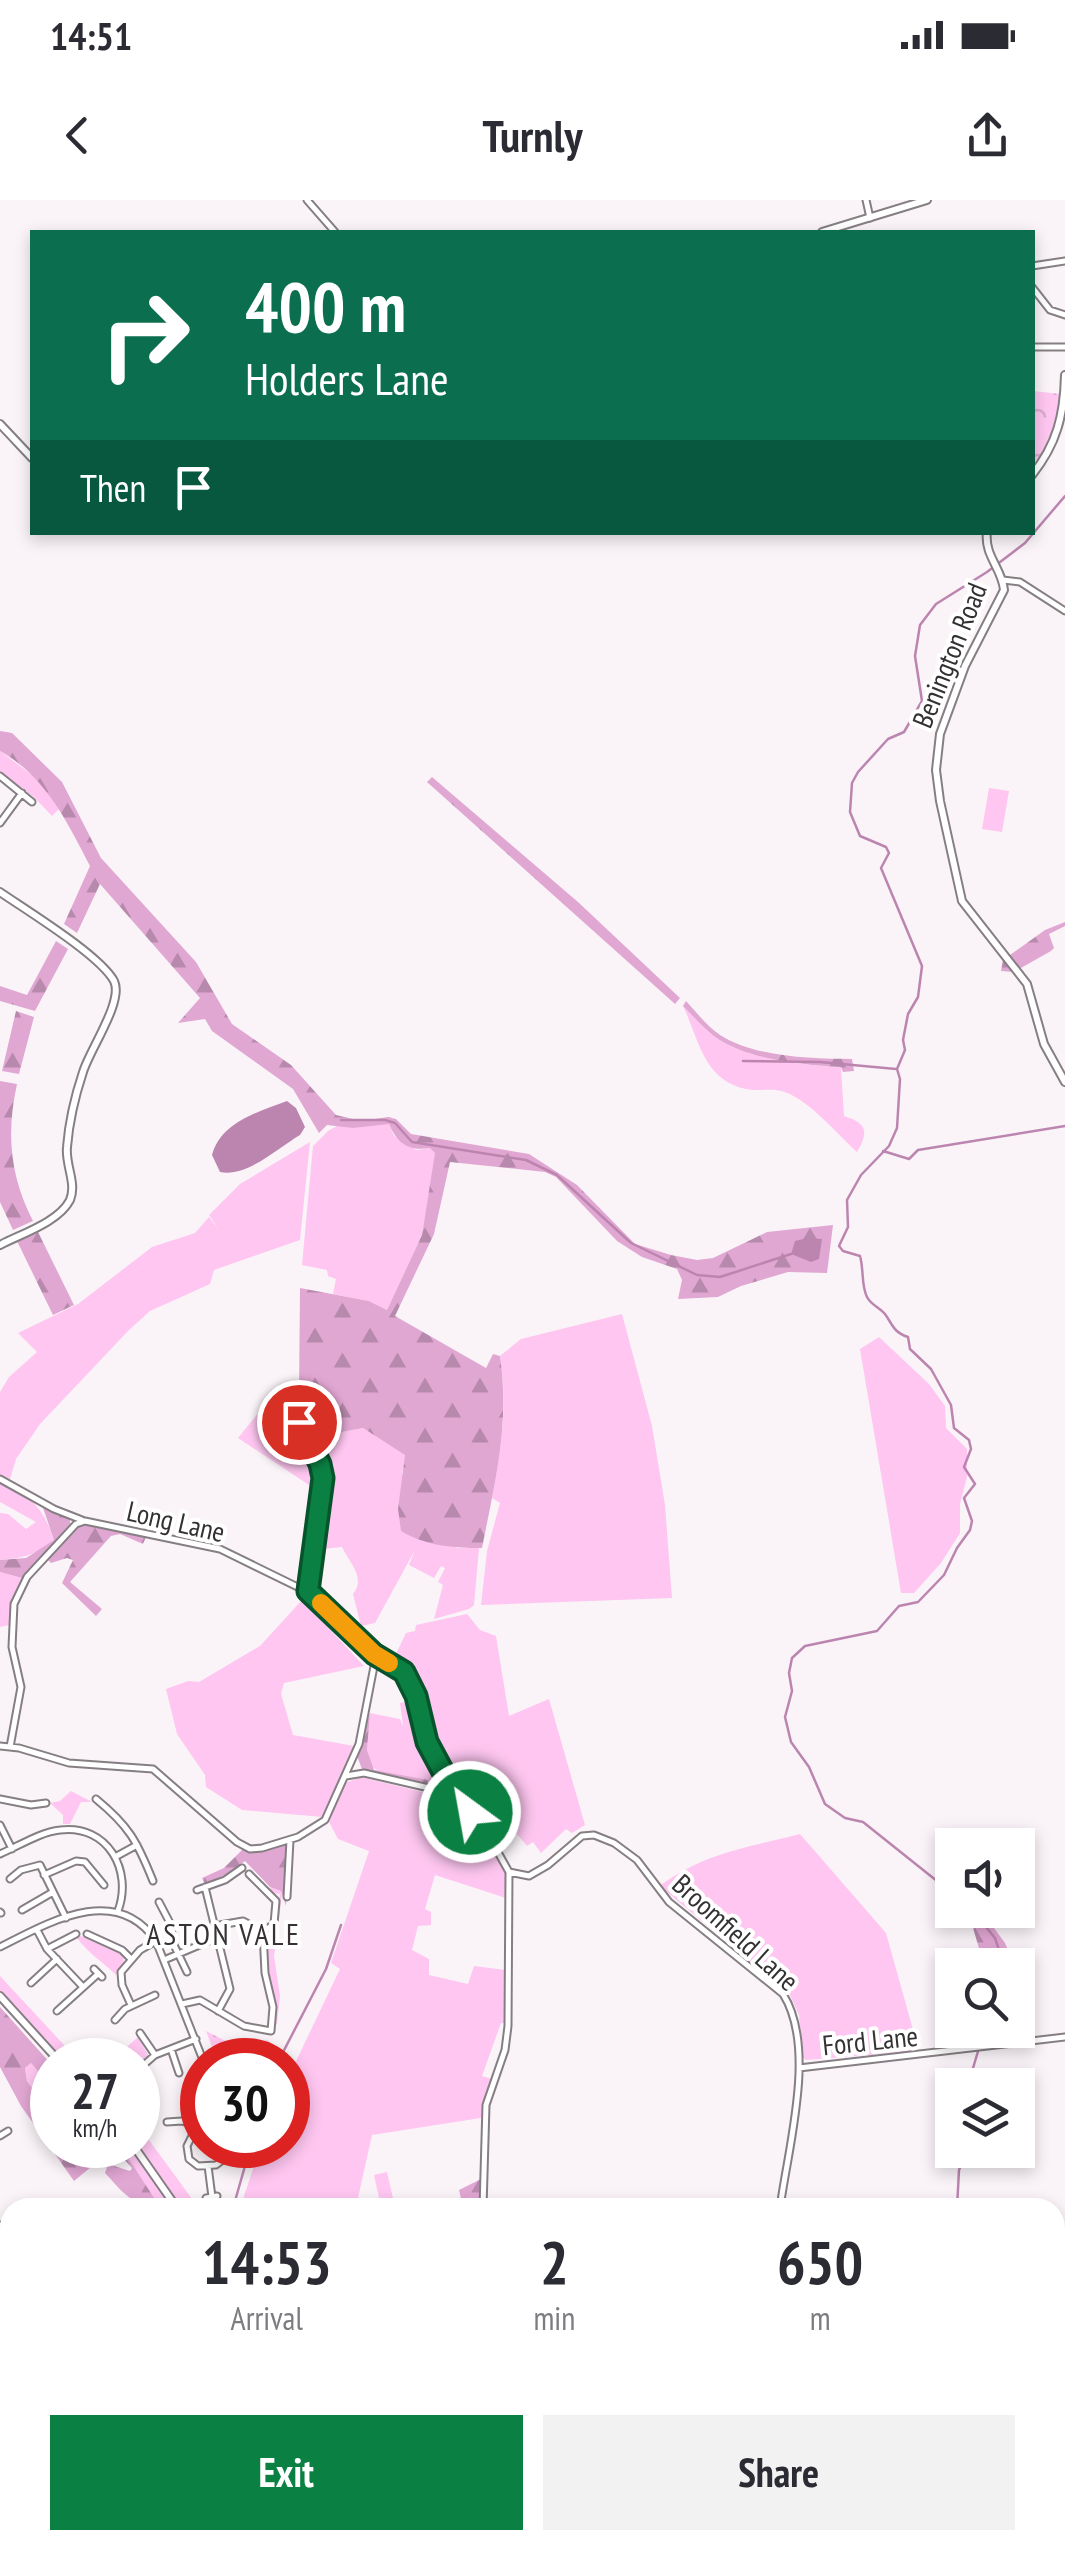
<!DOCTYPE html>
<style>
:root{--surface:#fff;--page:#f2f2f3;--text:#2b2b33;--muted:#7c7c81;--accent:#0b8043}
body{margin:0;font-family:"PT Sans Narrow",sans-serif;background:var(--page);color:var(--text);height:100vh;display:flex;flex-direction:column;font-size:38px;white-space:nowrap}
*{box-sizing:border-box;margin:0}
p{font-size:32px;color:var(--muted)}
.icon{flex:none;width:55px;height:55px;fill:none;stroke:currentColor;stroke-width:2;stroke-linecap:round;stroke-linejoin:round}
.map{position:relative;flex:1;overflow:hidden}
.details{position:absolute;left:0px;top:1998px;width:1065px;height:352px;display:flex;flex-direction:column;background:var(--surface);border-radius:30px 30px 0 0;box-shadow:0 5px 15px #0003}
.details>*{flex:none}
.top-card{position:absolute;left:30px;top:30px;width:1005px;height:305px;border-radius:0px;box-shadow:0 5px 15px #0003;background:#0b6e4f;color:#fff;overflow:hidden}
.buttons{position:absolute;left:935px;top:1628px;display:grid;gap:20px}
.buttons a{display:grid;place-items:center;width:100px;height:100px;border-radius:0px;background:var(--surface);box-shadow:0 5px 15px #0003;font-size:50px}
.speed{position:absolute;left:30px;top:1838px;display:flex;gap:20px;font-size:50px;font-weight:700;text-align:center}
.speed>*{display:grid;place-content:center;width:130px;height:130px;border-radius:50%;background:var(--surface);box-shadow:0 5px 15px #0003;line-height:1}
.speed small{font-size:25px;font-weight:400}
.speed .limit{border:15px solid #d22;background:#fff;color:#111}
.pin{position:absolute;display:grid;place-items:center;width:85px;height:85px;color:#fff;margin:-42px;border:5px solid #fff;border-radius:50%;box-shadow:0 2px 10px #0007}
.me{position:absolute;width:110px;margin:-55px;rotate:328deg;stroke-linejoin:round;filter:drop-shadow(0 0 8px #0008)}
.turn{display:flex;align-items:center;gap:35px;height:210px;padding:0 50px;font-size:45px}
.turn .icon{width:130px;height:130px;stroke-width:2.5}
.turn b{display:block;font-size:70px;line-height:85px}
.then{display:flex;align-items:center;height:95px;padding:0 50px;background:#0003;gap:20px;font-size:38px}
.eta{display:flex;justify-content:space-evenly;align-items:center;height:170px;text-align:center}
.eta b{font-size:60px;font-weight:700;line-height:70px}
.primary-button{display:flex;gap:20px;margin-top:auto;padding:20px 50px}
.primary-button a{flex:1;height:115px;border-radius:0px;background:var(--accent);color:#fff;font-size:40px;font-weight:700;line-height:115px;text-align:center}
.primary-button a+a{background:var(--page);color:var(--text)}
.status{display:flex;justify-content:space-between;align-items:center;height:70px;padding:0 50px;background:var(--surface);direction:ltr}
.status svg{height:28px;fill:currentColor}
header{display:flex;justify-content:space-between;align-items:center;height:130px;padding:0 50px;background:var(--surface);font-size:45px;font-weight:700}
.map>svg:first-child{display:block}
.grass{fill:#fec6f0}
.forest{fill:url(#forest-firs)}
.park{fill:url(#park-crowns)}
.garden{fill:url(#garden-dots)}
.water{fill:#bc85b0}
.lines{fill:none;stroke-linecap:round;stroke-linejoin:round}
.stream{stroke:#bc85b0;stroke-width:2.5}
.minor-casing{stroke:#857f83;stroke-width:9}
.tertiary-casing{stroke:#857f83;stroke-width:10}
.secondary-casing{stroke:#857f83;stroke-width:10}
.minor{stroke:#fff;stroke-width:5}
.tertiary{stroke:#fff;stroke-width:6}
.secondary{stroke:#fff;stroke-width:6}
.route-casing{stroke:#07532c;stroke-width:25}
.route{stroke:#0b8043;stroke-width:18}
.slow{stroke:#f59e0b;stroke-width:18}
.labels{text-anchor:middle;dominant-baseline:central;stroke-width:8;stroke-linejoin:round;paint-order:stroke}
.street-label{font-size:28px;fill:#343133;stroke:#fff}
.neighbourhood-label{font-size:30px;letter-spacing:2.5px;fill:#363235;stroke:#fff}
</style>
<div class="status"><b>14:51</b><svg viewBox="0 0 49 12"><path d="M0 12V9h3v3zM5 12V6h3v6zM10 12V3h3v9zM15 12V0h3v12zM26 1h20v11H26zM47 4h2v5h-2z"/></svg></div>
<header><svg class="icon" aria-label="back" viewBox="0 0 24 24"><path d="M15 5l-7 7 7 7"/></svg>Turnly<svg class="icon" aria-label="share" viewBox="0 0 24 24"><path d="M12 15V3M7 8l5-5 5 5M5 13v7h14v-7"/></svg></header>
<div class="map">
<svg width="1065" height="2349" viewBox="0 0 1065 2349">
<defs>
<pattern id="forest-firs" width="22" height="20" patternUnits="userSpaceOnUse" patternTransform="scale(2.5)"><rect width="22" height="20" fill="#e1a7d3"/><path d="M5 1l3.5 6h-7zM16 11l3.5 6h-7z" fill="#b789ac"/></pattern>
<pattern id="park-crowns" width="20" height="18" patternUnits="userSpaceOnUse" patternTransform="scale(2.5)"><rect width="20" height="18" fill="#fec6f0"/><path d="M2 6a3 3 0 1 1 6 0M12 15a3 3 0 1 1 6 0" fill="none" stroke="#daabce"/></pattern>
<pattern id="garden-dots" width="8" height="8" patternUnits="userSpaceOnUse" patternTransform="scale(2.5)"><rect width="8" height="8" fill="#fec6f0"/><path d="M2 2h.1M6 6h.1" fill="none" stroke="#daabce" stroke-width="1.8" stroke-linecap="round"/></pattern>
</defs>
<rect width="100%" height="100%" fill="#faf4f8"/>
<!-- grass -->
<path class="grass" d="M0,551L39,580L60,608L52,616L34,597L0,572Z
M989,588L1009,591L1002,632L982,629Z
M683,806C694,817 705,830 718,839C751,860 803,865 841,867L844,916C867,923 869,932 857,952C836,933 811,902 785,892C771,887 759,892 746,889C703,880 699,839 683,806Z
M379,924H389L394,936L416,950L431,948L436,953L422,1035L387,1110L369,1101L333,1094L336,1079L328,1076L327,1070L302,1065L313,946L328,931L339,925L353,928Z
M310,942L300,1040L214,1070L210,1084L150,1111L129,1130L40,1224L16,1259L10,1279L0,1275V1192L9,1177L37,1152L18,1133L78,1104L152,1047L195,1033L209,1017L219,1030L209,1015L240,984Z
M622,1114L652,1226L665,1305L672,1398L481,1405L487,1351L500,1303L492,1298C501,1249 508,1206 500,1156L521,1139Z
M879,1137L929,1184L945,1206L946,1228L967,1249V1277L960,1304V1333L941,1363L914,1393H901L860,1149Z
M264,1206C294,1232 321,1250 321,1293L238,1238Z
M363,1228L406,1255L402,1273L457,1348H479L474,1405L469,1409L434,1419L443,1385L438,1382L445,1368L441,1366L434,1378L409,1365L415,1350L375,1423L361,1426L353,1394C366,1377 350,1364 342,1347L323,1349C325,1306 330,1277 311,1238Z
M0,1282C30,1294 44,1309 54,1340C36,1355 23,1358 0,1360V1313L8,1314L26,1329L36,1322L0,1302Z
M0,1372L22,1378L11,1406L9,1425L0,1427Z
M302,1400L364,1466L284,1483L281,1494L293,1535L354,1546L323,1617L242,1610L206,1587L205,1575L177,1534L166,1489L188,1481L199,1482L260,1446Z
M467,1414L480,1430L496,1436L509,1516L549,1499L585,1625L572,1633L566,1629L541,1653L533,1642L527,1646L461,1569L448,1577C442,1562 432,1547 427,1532C417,1505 420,1477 392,1462L406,1433L415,1431L416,1425Z
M412,1501L415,1525H419L434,1567L429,1580L378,1571L371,1566L367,1550L370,1513L400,1519L403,1526L400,1503Z
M361,1577L455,1600L485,1636L502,1663L507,1676L506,1698L435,1675L425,1709L431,1712V1725L418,1726L412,1750L429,1759V1775L468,1784L474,1766L506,1770L504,1823H501L482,1876L492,1879L481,1918L372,1935L356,2007L240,2008L261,1945H288V1878L340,1769L331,1763L369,1651L338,1639L329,1622L345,1583Z
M71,1591L92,1602H81L70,1624H63V1615L50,1603L60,1601Z
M800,1634L886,1733L919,1851L806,1860L803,1858L799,1815L789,1793L662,1688L661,1685C704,1653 749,1647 800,1634Z
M270,1687L281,1691L282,1695L274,1756L280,1796L277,1824L274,1823C272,1793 268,1765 266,1735L275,1726L280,1694L271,1693Z
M81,1736L122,1754L124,1760L116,1775C102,1761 90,1755 77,1738Z
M0,1776L78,1860H62L0,1792Z
M138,1837L148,1855L138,1865V1860H125L119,1854Z
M31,1863L52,1888V1916L27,1881L25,1868Z
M138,1925L198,2007H180L137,1945Z
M63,1945H108L84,1961L74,1959Z
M120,1945H130L174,2007H160Z
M387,1972L395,2007H381L374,1975Z"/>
<!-- forest -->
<path class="forest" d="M0,531L12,533L62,582L101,658L196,762L232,824L291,865L336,915L361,921L388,917L396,919L411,934L529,954L577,985L635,1044L671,1055L697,1060L713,1058L767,1032L833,1025L827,1073L788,1072L741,1086L718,1097L678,1099L682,1080L677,1069L642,1057L617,1041L556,977L545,972L450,962L434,1034L395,1116L486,1168L493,1154L500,1156C510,1224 495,1282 482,1348C454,1348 426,1346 401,1331L398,1309L405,1255L363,1228L311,1238L299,1192L300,1088L369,1101L387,1110L422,1035L435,953L430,948C409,951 398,945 389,924L353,928L327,925L319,933L293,889L212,831L205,819L178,823L200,798L100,684L77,733L64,724L90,666C66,620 46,577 0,551Z
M432,577L578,702L680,798L675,804L427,582Z
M1065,722V726L1049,734L1054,748L1051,751L1014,772L1001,771L1003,760L1045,730Z
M56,741L68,749L35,811L0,801V786L27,795Z
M686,801C697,813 707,826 720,835C754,857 812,859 852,859L854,871L843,872L841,867C802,865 751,860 718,839C705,830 694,817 683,806Z
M16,811L34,817L19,874L2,871Z
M0,881L17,884C6,934 10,976 33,1021L13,1030L0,1002Z
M37,1030L74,1105L53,1115L17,1041Z
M41,1302L70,1318V1324L22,1378L0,1372V1360L26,1358L54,1340Z
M86,1322L146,1337L143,1344L120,1334L111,1336L70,1382L102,1409L96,1416L62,1383L73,1360L67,1358L51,1363L47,1359L77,1327Z
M370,1513L367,1550L374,1570L429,1580L434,1567L423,1541L438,1562L450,1591L370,1574L362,1569L357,1556Z
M284,1644L287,1647L286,1706L281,1691L270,1687L245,1661L229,1673L205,1684L202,1678L224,1668L243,1649L257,1650Z
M958,1710H981L1005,1743L1014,1765H984L973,1728Z
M0,1807L52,1865V1888L31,1863L25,1868L27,1881L52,1916V1945H63L74,1959L83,1961L108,1945H120L160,2007C133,2008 122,1991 105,1973L108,1964L130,1971L132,1968L123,1958H102L74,1981L21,1906L0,1867Z
M481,1979L480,2007H463L459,1990Z
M10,2175V2241C0,2252 0,2275 2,2292C4,2302 10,2305 10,2317L0,2305V2200Z"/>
<!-- park -->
<path class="park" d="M1033,191L1061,194C1056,221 1049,245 1033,268Z"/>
<!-- garden -->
<path class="garden" d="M206,1831L239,1848L267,1840L272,1844L270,1860H217Z"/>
<!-- water -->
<path class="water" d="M287,901L296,908L305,927L300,935C278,948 246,978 220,972L212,955C221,922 258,912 287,901Z
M807,1038L822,1039L819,1059L811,1062L791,1054L795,1041Z"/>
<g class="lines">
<!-- stream -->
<path class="stream" d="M743,861L820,862L896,869
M341,920H385L395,923L412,942L526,960L557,975
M883,951L909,959L918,950L1065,926
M558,976L631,1043L697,1075L720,1077L791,1054
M952,1693L863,1622L845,1618L825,1604L809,1567L791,1542L785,1517L792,1491L789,1473L792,1458L805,1446L877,1431L899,1406L918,1402L944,1375L957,1348L970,1330L972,1321L964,1298L975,1284L964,1267L971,1249L969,1240L954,1228L951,1205L931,1169L910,1149L908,1137C893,1132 893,1125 885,1114C879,1107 871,1105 867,1097C861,1085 864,1070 860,1056L843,1051L839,1046L848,1027L847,1000L861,975L889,946L897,928L900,879L897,869L905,850L903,840L908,814L918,797L922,766L881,668L889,653L886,647L860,636L850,612L852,583L858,572L888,539L904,532L922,501L915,456L920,425L936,404L987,372L1025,343L1065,296
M972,1710L995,1738L1004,1765
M279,1860L326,1769L341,1725
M968,1885L979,1848L990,1830
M233,2008L251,1945
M957,2008L959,1970L967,1950
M1055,2335L1060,2349
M243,2340L244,2349"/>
<defs>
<path id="minor" d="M307,0L335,32
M866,0L870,18
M1032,66L1065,61
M1032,87L1050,110L1065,115
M1032,147H1065
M1003,380L1020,382L1065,411
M0,576L32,602
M0,623L22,593
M299,1221L320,1264L323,1278L308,1391
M0,1279L54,1309L82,1320
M0,1546L19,1548L69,1563L153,1569L237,1642L250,1649L262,1648L298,1637L325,1620L359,1544L376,1456
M10,1547L21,1487L12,1447L14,1404L27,1377L76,1324L85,1321L220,1349L314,1395L374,1454L404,1472L408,1478L427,1542L455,1594L485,1629L509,1672
M346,1576L364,1573L455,1594
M0,1599L31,1605L46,1603
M96,1599C129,1626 137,1641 153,1681
M0,1625L12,1649
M0,1654C19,1646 40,1632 60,1630C108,1624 133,1671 118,1711
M115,1657L137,1645
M509,1672L529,1676L548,1665L582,1636L594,1635L614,1643L637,1660L669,1702L783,1794C817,1848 788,1947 780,2008
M249,1674L276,1701L274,1724L263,1732
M44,1675L76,1661L85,1662L104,1685
M10,1679L21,1670L40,1665L66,1718
M205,1687L230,1789L218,1811
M197,1690L225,1680L242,1668
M287,1697L290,1640
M159,1702L170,1723L174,1745L187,1772
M22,1710L53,1692
M0,1712L1,1713
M37,1730L47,1749L83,1787
M87,1734L122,1750L131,1759
M0,1747C48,1723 116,1682 156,1741L203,1860
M47,1749L76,1734
M164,1760L216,1738
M94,1769L102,1777
M31,1783L57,1759
M182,1804L200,1800L244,1826L271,1831L273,1807L265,1773L263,1732L243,1721L214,1726
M131,1805L122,1785L121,1772L140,1750L156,1741
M57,1811L98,1774
M115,1820L125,1809L155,1795
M140,1833L155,1855
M88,1845L102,1860
M171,1849L179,1873
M799,1868L1065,1837
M138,1870L155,1855L196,1839
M202,1916L187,1946L189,1959L198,1966L216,1965L224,1959L225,1945
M167,1922L182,1921L197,1926
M0,1936L8,1931
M208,1966L212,1997
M206,1998L217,1996
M483,2008L486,1905L505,1850L508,1826L509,1672
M0,2025L10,2042
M0,2338L16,2349
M540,2340L542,2349
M611,2349L625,2340
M711,2349L718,2340"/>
<path id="tertiary" d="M1032,275C1057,244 1064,215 1065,175
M987,332C984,356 1002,368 1004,390L965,466L940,534L936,570L940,601L962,701L1027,784L1044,844L1065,882
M0,692C26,710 100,755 114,781C124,801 90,849 83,872C75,896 69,922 67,947C65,965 77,983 70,1000C59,1022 21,1034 0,1045
M0,1796L58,1860
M133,1945L177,2008
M263,2349L264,2340"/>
<path id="secondary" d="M822,32L927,0
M0,224L32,258"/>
</defs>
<!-- minor casing -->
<use href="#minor" class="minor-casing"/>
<!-- tertiary casing -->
<use href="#tertiary" class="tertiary-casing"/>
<!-- secondary casing -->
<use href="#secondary" class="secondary-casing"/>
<!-- minor -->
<use href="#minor" class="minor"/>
<!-- tertiary -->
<use href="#tertiary" class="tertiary"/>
<!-- secondary -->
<use href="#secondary" class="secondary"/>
</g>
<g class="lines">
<defs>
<path id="route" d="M299,1222L320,1264L323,1278L308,1391L374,1454L404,1472L416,1496L427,1542L455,1594L470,1612"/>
</defs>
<!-- route casing -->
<use href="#route" class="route-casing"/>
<!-- route -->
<use href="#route" class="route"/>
<!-- slow -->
<path class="slow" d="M321,1403L374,1454L389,1463"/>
</g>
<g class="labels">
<!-- street labels -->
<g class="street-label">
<text transform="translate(949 455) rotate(-68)">Benington Road</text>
<text transform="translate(176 1321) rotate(13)">Long Lane</text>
<text transform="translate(736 1732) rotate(42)">Broomfield Lane</text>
<text transform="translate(870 1840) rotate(-6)">Ford Lane</text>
</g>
<!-- neighbourhood labels -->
<g class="neighbourhood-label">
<text x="224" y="1733">ASTON VALE</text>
</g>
</g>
</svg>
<div class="buttons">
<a><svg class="icon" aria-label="sound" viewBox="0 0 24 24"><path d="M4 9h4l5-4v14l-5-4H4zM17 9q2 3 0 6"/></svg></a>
<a><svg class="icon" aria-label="search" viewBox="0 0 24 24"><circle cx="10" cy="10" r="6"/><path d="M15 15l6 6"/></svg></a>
<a><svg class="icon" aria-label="layers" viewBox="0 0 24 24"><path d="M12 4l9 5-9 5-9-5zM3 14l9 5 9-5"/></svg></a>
</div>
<div class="speed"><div>27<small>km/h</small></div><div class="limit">30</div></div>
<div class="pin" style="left:299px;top:1222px;background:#d93025"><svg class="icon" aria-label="arrive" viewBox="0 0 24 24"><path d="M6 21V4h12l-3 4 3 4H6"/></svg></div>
<svg class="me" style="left:470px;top:1612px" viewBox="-20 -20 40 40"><circle r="17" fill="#0b8043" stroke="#fff" stroke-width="3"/><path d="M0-11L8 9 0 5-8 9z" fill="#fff"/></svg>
<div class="top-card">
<div class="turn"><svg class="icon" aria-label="right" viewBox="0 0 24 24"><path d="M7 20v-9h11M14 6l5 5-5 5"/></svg><div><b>400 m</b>Holders Lane</div></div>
<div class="then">Then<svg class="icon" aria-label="arrive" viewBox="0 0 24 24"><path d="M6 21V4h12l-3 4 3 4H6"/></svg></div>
</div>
<section class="details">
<div class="eta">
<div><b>14:53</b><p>Arrival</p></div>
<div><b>2</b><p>min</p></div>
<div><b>650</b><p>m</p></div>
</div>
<div class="primary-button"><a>Exit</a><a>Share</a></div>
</section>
</div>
